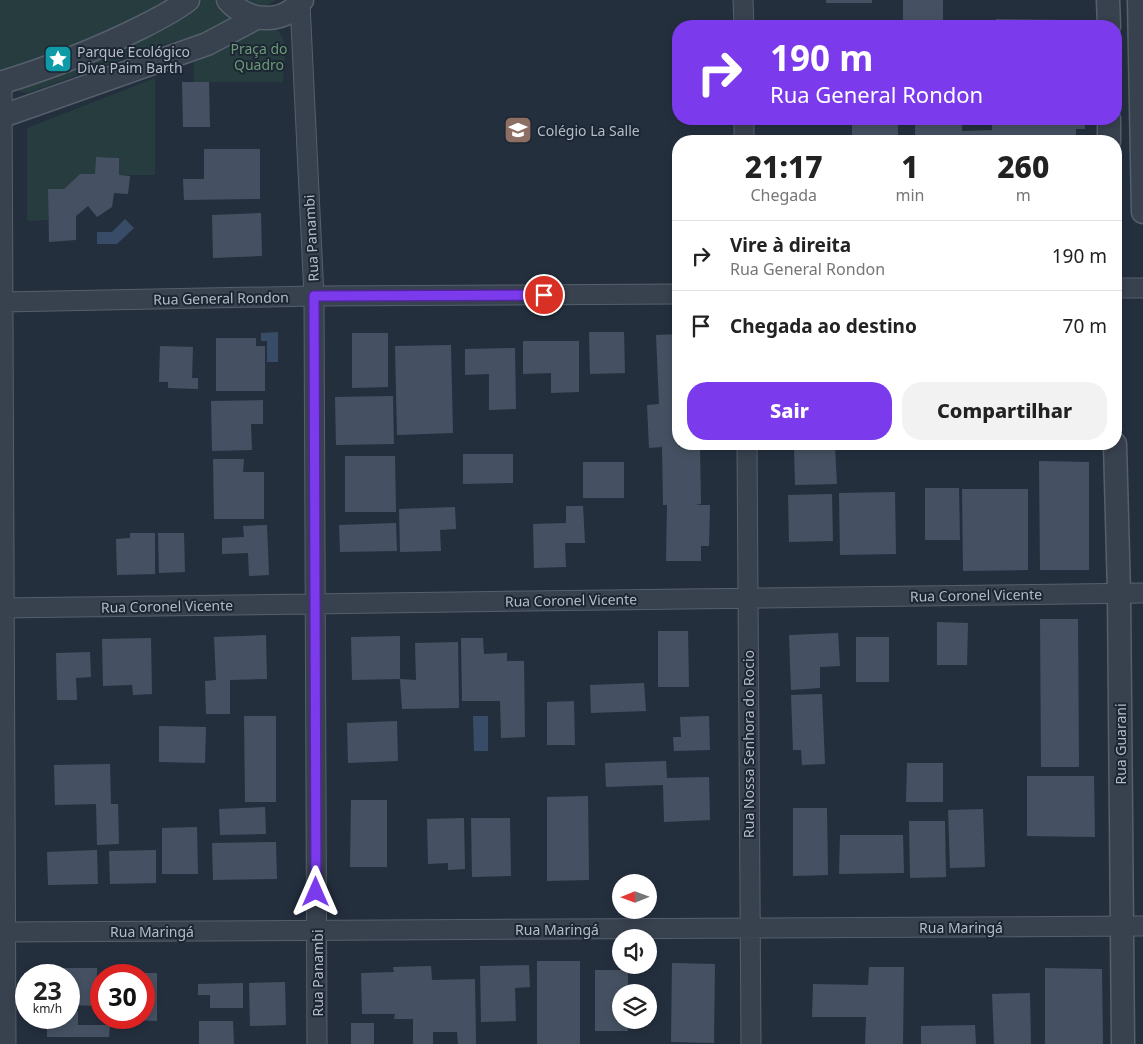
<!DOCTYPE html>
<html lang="pt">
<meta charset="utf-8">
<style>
:root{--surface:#fff;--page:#f2f2f2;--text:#222;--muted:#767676;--line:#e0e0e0;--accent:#7c3aed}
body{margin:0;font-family:"Noto Sans",sans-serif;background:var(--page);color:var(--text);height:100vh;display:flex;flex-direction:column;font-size:19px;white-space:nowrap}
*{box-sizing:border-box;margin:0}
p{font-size:16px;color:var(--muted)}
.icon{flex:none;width:28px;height:28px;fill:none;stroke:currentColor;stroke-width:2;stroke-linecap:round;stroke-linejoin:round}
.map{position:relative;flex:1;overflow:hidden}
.drawer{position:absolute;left:672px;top:135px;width:450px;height:315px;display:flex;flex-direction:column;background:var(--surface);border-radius:20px;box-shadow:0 2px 8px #0003}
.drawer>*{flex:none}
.hud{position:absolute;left:672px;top:20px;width:450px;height:105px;border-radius:20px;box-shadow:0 2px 8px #0003;background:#7c3aed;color:#fff;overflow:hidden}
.needle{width:32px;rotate:269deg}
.tools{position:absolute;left:612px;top:874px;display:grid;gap:10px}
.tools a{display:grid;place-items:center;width:45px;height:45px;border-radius:50%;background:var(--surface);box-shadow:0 2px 8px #0003;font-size:25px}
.speed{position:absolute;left:15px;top:964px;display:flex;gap:10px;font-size:25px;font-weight:700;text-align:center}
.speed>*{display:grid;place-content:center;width:65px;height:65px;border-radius:50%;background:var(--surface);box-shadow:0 2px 8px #0003;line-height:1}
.speed small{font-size:12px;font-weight:400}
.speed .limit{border:8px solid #d22;background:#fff;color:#111}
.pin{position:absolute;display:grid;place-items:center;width:42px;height:42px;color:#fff;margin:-21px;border:2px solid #fff;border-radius:50%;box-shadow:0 1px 5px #0007}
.me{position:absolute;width:55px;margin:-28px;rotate:0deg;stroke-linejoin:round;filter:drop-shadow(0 0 4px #0008)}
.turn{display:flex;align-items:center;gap:18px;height:105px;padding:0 15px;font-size:22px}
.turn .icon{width:65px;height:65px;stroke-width:2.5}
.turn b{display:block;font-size:35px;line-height:42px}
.eta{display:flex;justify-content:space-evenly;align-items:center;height:85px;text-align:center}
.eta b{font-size:30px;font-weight:800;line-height:35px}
.primary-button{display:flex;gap:10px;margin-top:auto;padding:10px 15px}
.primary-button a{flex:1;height:58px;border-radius:20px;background:var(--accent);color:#fff;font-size:20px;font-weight:800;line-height:58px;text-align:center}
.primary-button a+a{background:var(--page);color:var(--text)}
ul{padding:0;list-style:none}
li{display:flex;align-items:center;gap:15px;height:70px;padding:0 15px;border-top:1px solid var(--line)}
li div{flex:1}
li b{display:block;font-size:19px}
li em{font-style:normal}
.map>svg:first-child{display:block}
.green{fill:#263c3f}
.water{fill:#394c67}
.building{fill:#455162}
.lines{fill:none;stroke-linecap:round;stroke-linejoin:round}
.minor-casing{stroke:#565f6c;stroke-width:21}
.tertiary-casing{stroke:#565f6c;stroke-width:25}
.minor{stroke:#38414e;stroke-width:19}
.tertiary{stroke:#38414e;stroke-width:22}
.route-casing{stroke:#51269a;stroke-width:12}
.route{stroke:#7c3aed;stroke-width:9}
.labels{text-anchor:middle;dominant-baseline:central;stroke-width:4;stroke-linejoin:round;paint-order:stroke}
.park-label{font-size:14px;fill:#6b9a76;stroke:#1d2633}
.poi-label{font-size:14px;fill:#b4bcc9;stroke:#1d2633;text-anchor:start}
.street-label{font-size:14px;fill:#b4bcc9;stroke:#1d2633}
</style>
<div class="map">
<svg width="1143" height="1044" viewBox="0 0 1143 1044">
<rect width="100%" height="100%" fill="#242f3e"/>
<!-- green -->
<path class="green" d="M0,0H276L231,25L156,47L28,93L20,92L18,89L0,94Z
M264,26C293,27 284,61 283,82H194L193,55Z
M155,78V175H119V158L96,157L95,174H80L64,189H48V220L27,221V128Z"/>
<!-- water -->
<path class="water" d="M125,219L134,228L117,244H97V232H112Z
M278,332V362H267V341H261V333Z
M473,716H488V751H474Z"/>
<!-- building -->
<path class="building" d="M826,0H872V3H826Z
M903,0H943V26H903Z
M996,19L1067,20V26H996Z
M182,82H209L210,127H183Z
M852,119H898V141H852Z
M915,119H962V131L992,130V119H1085V129H1076V141H915Z
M204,149H260V199L184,200L183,179H204Z
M96,157L119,158V175L130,176L128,194L114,193L112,207L97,217L88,206L76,216V240L49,242L48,189H64L80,174H95Z
M261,213L262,256L213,258L212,215Z
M589,332H624L625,373L590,374Z
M352,333H388V387L352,388Z
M679,334V404H677L679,447H700L701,504L695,505H710L709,546H701V561H666L667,505H663L662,447L649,448L647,405L659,404L656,335Z
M216,338H256V346H265V391H216Z
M523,341H579V392L551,393V373L523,374Z
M451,345L453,433L397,435L395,346Z
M160,346L193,347L192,378H198V389L168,388V382H159Z
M515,348L516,409L489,410V374L465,375V349Z
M393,396L394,444L336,445L335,397Z
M263,400V424H251L252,450L212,451L211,401Z
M835,446L837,484L795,485L794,448Z
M463,454H513V483L463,484Z
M345,456H395L396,512H345Z
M213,459H244L243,472H264V519H214Z
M1039,461L1089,462V570H1040Z
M583,462H624V498H583Z
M925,488H959L960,540H925Z
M962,489H1028V570L963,571Z
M895,492L896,554L840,555L839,493Z
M832,494L833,541L789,542L788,495Z
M566,506H583L585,543H565L566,567L534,568L533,524L566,523Z
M455,507L456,529L440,530L441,551L400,552L399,509Z
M396,523L397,551L340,552L339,525Z
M267,525L269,575L249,576L248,553L222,554V538L244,537L243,526Z
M130,533H155V574L117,575L116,539L130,538Z
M158,533H184L185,572L159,573Z
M1040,619H1078L1079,767H1041Z
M937,622L968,623L967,665H937Z
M658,631H688L689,687H658Z
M838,633L840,666L820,667V688L791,690L789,635Z
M266,635L267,679L230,680V714H206L205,681L216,680L214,637Z
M400,636V679L352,680L351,637Z
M856,637H889V682H856Z
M151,638L152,694L133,695L132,685L103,686L102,639Z
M461,638H483L484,654L507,653V661H524L525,737L501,738L500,701H462Z
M458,642L459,708L402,709L400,679L416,680L415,643Z
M90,652L91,677L76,678L77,700H57L56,653Z
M644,683L646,711L591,713L590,685Z
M822,694L825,764L802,765L801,750H793L791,695Z
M574,701L575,745H547V702Z
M244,716H276V802H245Z
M709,716L710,750L674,751L673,737H681L680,717Z
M397,721L398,761L348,763L347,723Z
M159,726L206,727L205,763L159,762Z
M666,761L667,778L709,777L710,820L664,822L663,785L606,787L605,763Z
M907,763H943V802H906Z
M110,764L111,804H118L119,844L97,845L96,804L55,805L54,765Z
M1027,776H1094L1095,837L1027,836Z
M588,796L589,880L547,881V797Z
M351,800H387V867H350Z
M265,807L266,834L220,835L219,809Z
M793,808H827L828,875L793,876Z
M983,809L985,867L950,868L948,810Z
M464,818L465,869L448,870V863L428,864L427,819Z
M471,818H510L511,876L472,877Z
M909,821H945L946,877L910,878Z
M197,827L198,874H162V828Z
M840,835H903L904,873L839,874Z
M276,842L277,879L213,880L212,843Z
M97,850L98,884L48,885L47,852Z
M156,850V883L110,884L109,851Z
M537,961H580V1044H537Z
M672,963L715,964L714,1043L671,1042Z
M529,965L530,987L515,988L516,1021L481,1022L480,966Z
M431,966L432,980L475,979L476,1044H458L457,1032H433V1044H413V1019H394L395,1014H362L361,973L394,972L393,967Z
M869,967H904L903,1044H865L866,1017H812L813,984L868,985Z
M62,968H97V1006L69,1005V975H62Z
M1045,968L1102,969L1103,1044H1045Z
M595,970H628V992H621V1020H628V1031H595Z
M128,973H157V1021L128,1020V1018H144V975H128Z
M285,982L286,1025L250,1026L249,983Z
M243,983V1008H210V995H198V984Z
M1030,993L1031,1044H994L992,994Z
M69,1011H78V1025H110L109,1037H47V1018H69Z
M199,1021H233L234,1044H199Z
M351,1023H374V1044H351Z
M975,1025L976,1044H921V1026Z"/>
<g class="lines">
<defs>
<path id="minor" d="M743,0L744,26
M300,3L314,296L317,1044
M2,82L6,1044
M744,119V141
M1116,288H1143
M3,302L314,296L679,294
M747,444L751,1044
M0,608L1143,593
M0,932L1143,926"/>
<path id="tertiary" d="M228,0C247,22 283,26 302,0
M1108,0L1109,26
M1139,0L1143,212
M0,83C49,68 96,50 142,27C158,19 174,11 188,0
M0,117L207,44L256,18
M1109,119V141
M1115,444L1119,593L1123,1044"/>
</defs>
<!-- minor casing -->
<use href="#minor" class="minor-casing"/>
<!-- tertiary casing -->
<use href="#tertiary" class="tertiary-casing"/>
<!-- minor -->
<use href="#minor" class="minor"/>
<!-- tertiary -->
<use href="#tertiary" class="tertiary"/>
</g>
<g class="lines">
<defs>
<path id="route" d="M316,892L314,296L544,295"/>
</defs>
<!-- route casing -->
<use href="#route" class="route-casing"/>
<!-- route -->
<use href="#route" class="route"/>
</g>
<!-- icons -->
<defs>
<symbol id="sight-square" viewBox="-11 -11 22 22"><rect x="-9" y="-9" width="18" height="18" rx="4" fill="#0f9aa8" stroke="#1d2633"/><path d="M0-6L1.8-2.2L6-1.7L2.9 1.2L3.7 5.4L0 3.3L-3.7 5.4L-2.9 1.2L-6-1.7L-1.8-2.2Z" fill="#fff"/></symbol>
<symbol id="school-square" viewBox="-11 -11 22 22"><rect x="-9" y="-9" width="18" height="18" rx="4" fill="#8d6e63" stroke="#1d2633"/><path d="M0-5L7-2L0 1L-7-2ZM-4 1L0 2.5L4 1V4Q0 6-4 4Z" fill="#fff"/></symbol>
</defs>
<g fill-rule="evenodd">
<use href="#sight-square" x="42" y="43" width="32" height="32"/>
<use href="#school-square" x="502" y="114" width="32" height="32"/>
</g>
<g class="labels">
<!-- park labels -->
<g class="park-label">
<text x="259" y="48">Praça do<tspan x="259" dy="16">Quadro</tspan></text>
</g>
<!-- poi labels -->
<g class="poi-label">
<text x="77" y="51">Parque Ecológico<tspan x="77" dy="16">Diva Paim Barth</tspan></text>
<text x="537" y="130">Colégio La Salle</text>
</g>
<!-- street labels -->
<g class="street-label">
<text transform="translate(311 238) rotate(-93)">Rua Panambi</text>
<text transform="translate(221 298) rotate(-1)">Rua General Rondon</text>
<text transform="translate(976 595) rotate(-1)">Rua Coronel Vicente</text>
<text transform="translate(571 600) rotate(-1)">Rua Coronel Vicente</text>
<text transform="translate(167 606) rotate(-1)">Rua Coronel Vicente</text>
<text transform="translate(748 744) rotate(-90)">Rua Nossa Senhora do Rocio</text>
<text transform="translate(1120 744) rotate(-90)">Rua Guarani</text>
<text x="961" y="927">Rua Maringá</text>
<text x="557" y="929">Rua Maringá</text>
<text x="152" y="931">Rua Maringá</text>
<text transform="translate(317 973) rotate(-90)">Rua Panambi</text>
</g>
</g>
</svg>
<div class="tools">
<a><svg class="needle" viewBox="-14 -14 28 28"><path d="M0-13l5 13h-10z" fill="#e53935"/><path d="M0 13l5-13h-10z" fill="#767676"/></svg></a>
<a><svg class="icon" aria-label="sound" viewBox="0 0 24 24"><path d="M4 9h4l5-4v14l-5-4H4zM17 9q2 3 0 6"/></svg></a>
<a><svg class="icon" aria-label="layers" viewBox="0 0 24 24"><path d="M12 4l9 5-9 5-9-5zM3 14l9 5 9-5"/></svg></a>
</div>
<div class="speed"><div>23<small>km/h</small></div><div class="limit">30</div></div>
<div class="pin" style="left:544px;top:295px;background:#d93025"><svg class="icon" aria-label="arrive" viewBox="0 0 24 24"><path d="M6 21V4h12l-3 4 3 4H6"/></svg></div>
<svg class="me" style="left:316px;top:892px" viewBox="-20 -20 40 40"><path d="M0-17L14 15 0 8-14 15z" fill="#7c3aed" stroke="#fff" stroke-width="4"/></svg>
<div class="hud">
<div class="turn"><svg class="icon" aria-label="right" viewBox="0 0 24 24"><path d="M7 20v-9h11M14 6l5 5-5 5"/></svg><div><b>190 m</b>Rua General Rondon</div></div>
</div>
<section class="drawer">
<div class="eta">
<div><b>21:17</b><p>Chegada</p></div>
<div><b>1</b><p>min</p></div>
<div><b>260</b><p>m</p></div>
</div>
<ul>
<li><svg class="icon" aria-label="right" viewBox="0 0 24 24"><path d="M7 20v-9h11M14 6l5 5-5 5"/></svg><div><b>Vire à direita</b><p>Rua General Rondon</p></div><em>190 m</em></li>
<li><svg class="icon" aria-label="arrive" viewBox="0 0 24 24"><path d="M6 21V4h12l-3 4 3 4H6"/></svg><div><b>Chegada ao destino</b></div><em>70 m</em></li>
</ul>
<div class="primary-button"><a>Sair</a><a>Compartilhar</a></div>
</section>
</div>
